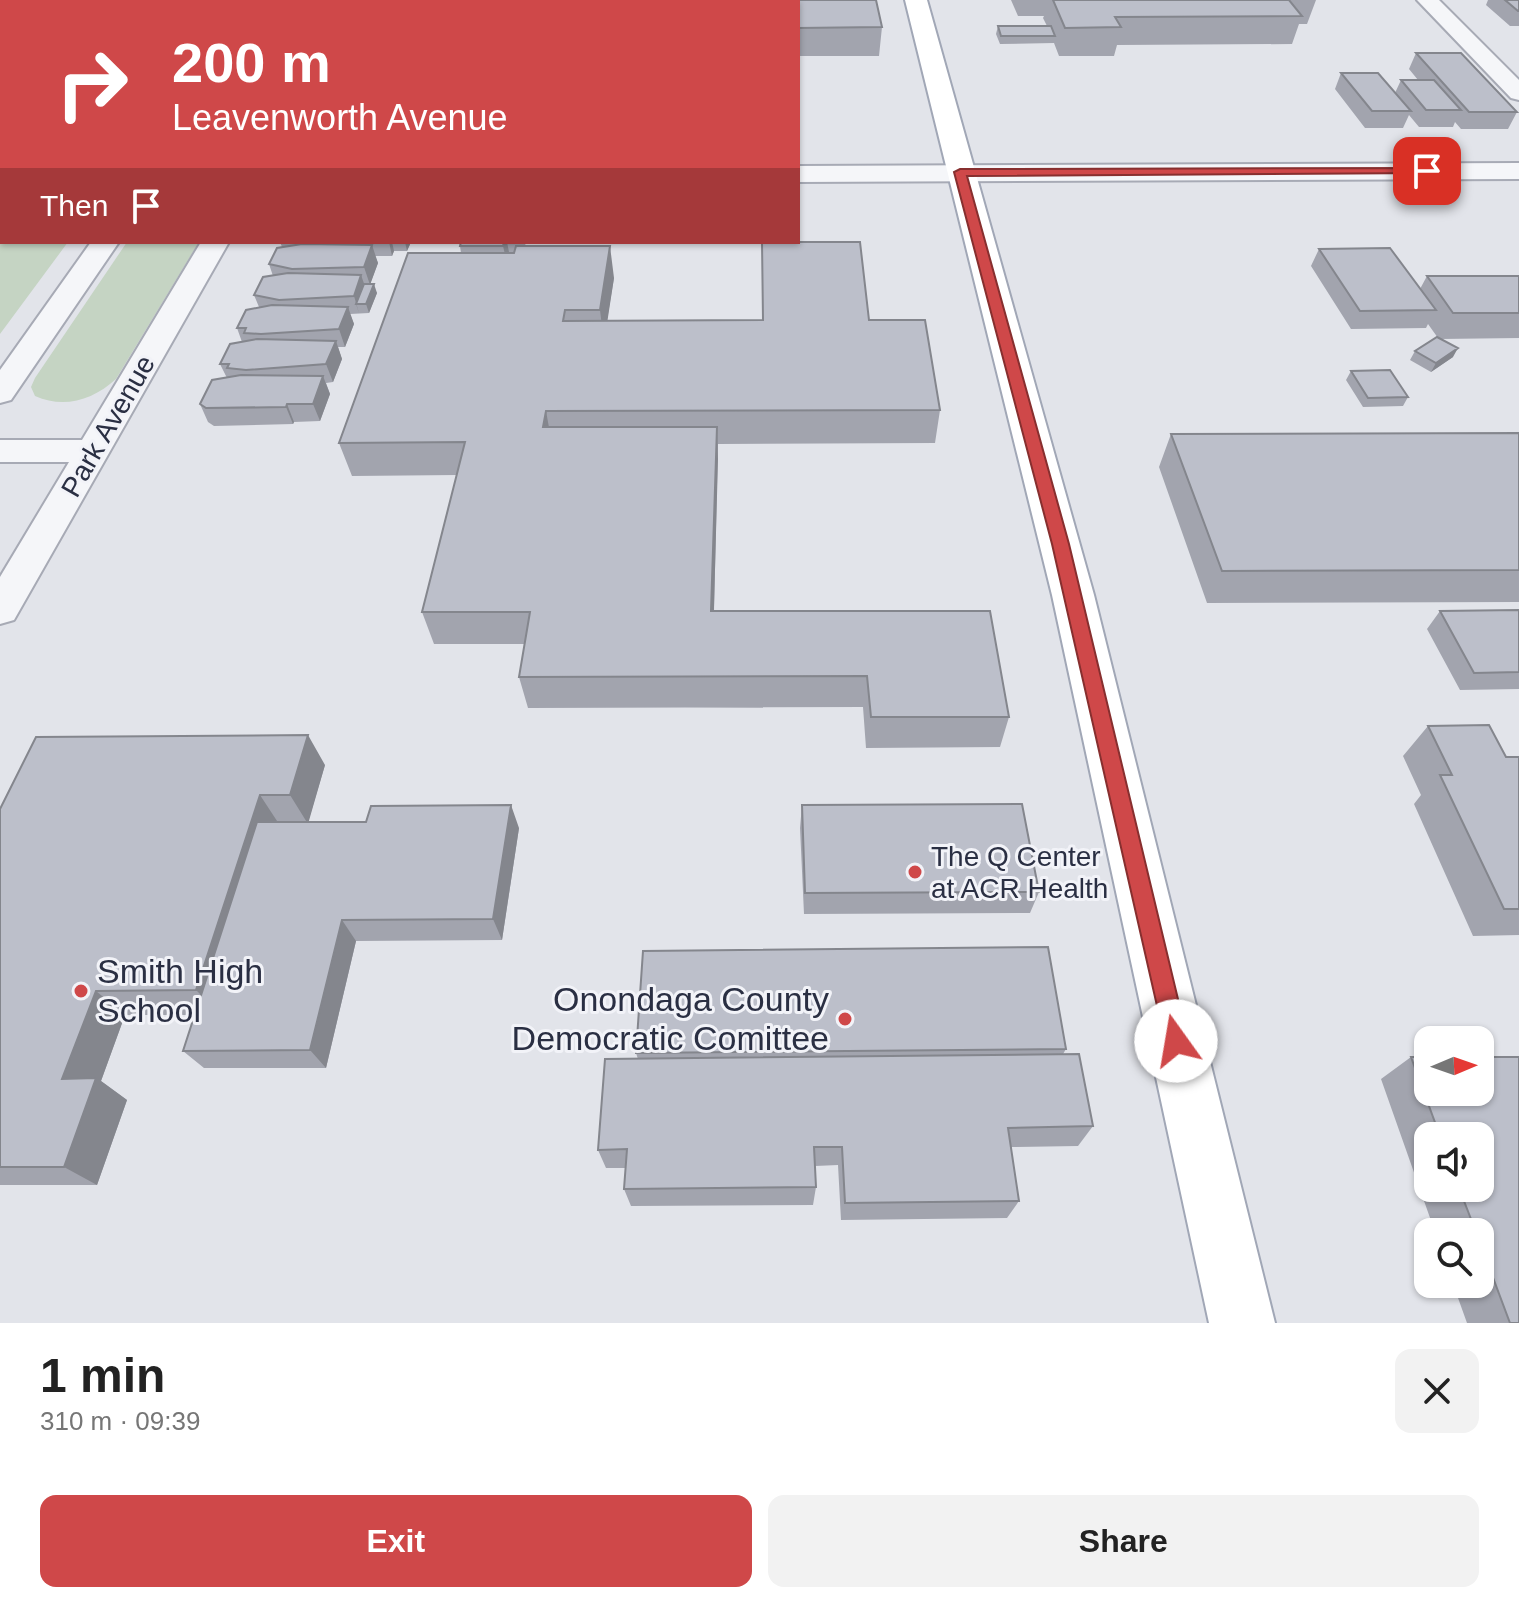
<!DOCTYPE html>
<meta charset="utf-8">
<style>
:root{--surface:#fff;--page:#f2f2f2;--text:#222;--muted:#767676;--accent:#cf4849}
body{margin:0;font-family:Arial,sans-serif;background:var(--page);color:var(--text);height:100vh;display:flex;flex-direction:column;font-size:30px;white-space:nowrap}
*{box-sizing:border-box;margin:0}
p{font-size:26px;color:var(--muted)}
.icon{flex:none;width:44px;height:44px;fill:none;stroke:currentColor;stroke-width:2;stroke-linecap:round;stroke-linejoin:round}
.map{position:relative;height:1323px;overflow:hidden}
.sheet{display:flex;flex-direction:column;background:var(--surface);flex:1}
.sheet>*{flex:none}
.banner{position:absolute;left:0px;top:0px;width:800px;height:244px;box-shadow:0 2px 6px #0004;background:#cf4849;color:#fff;overflow:hidden}
.needle{width:52px;rotate:88deg}
.tools{position:absolute;left:1414px;top:1026px;display:grid;gap:16px}
.tools a{display:grid;place-items:center;width:80px;height:80px;border-radius:16px;background:var(--surface);box-shadow:0 2px 6px #0004;font-size:40px}
.pin{position:absolute;display:grid;place-items:center;width:68px;height:68px;color:#fff;margin:-34px;border-radius:16px;box-shadow:0 4px 12px #0006}
.me{position:absolute;width:88px;margin:-44px;rotate:347deg;stroke-linejoin:round;filter:drop-shadow(0 0 6px #0008)}
.turn{display:flex;align-items:center;gap:28px;height:168px;padding:0 40px;font-size:36px}
.turn .icon{width:104px;height:104px;stroke-width:2.5}
.turn b{display:block;font-size:56px;line-height:68px}
.then{display:flex;align-items:center;height:76px;padding:0 40px;background:#0003;gap:16px;font-size:30px}
.round{display:grid;place-items:center;flex:none;width:84px;height:84px;border-radius:16px;background:var(--page)}
.headline{display:flex;align-items:center;justify-content:space-between;height:136px;padding:0 40px}
h1{font-size:48px;font-weight:800;line-height:60px}
.primary-button{display:flex;gap:16px;margin-top:auto;padding:16px 40px}
.primary-button a{flex:1;height:92px;border-radius:16px;background:var(--accent);color:#fff;font-size:32px;font-weight:800;line-height:92px;text-align:center}
.primary-button a+a{background:var(--page);color:var(--text)}
.map>svg:first-child{display:block}
.green{fill:#c5d4c3}
.lines{fill:none;stroke-linecap:round;stroke-linejoin:round}
.street-casing{stroke:#a7aab5;stroke-width:4}
.primary-casing{stroke:#a1a7b6;stroke-width:4}
.street{fill:#f5f6f9;fill-rule:evenodd}
.primary{fill:#fff;fill-rule:evenodd}
.wall{fill:#a2a4ae;fill-rule:evenodd}
.shaded-wall{fill:#84868d}
.building{fill:#bcbfca;stroke:#84868d;stroke-width:2}
.route{fill:#cf4849;stroke:#872f2f;stroke-width:2}
.poi-dot{fill:#cf4849;stroke:#f2f3f8;stroke-width:3}
.labels{text-anchor:middle;dominant-baseline:central;stroke-width:6;stroke-linejoin:round;paint-order:stroke}
.street-label{font-size:28px;fill:#2a2f43;stroke:#f2f3f8}
.poi-label{font-size:28px;fill:#2a2f43;stroke:#f2f3f8;text-anchor:start}
.near-poi-label{font-size:34px;fill:#2a2f43;stroke:#f2f3f8;text-anchor:start}
</style>
<div class="map">
<svg width="1519" height="1323" viewBox="0 0 1519 1323">
<rect width="100%" height="100%" fill="#e2e4ea"/>
<!-- green -->
<path class="green" d="M0,19L2,242H68L0,334Z
M127,242H199L116,379C93,400 64,409 35,396L31,387L35,378Z"/>
<g class="lines">
<defs>
<path id="street" d="M1417,0H1439L1519,80V100L1511,98Z
M1519,163V179L798,182V166Z
M91,242H119L11,400L0,403V370Z
M201,242H229L14,620L0,624V577L69,462H0V440H82Z"/>
<path id="primary" d="M905,0H927L1094,595L1275,1323H1209L1052,595Z"/>
</defs>
<!-- street casing -->
<use href="#street" class="street-casing"/>
<!-- primary casing -->
<use href="#primary" class="primary-casing"/>
<!-- street -->
<use href="#street" class="street"/>
<!-- primary -->
<use href="#primary" class="primary"/>
</g>
<!-- wall -->
<path class="wall" d="M1011,0H1316L1307,24H1299L1292,44L1117,45L1114,56H1059L1054,43L1000,44L996,34L998,26H1047L1043,18L1044,16H1018Z
M1488,0H1519V26H1510L1486,5Z
M798,2L882,27L879,56H798Z
M1416,53L1517,112L1508,129H1461L1455,122L1453,127H1419L1409,115L1403,128H1365L1335,89L1341,73L1395,93L1401,80H1418L1409,69Z
M280,242H351L350,245H360V242H411L407,251H394L392,256H375L378,263L370,284L377,293L369,313L350,314L354,324L345,347H338L342,359L333,382L326,383L330,394L320,421L294,422L293,424L214,426L208,422L200,404L227,378L220,364L242,342L237,328L259,307L254,295L273,276L269,264L282,247Z
M461,242H526L525,246L614,278L607,320H869L940,410L935,443L718,444L714,611L1009,717L1000,747L866,748L863,707L528,708L519,677L525,644H434L422,612L457,475L352,476L339,443L461,253L460,246Z
M1319,249L1420,289L1427,276H1519V338L1440,339L1453,357L1431,372L1410,360L1415,351L1438,338L1428,324L1426,328L1351,329L1311,266Z
M1351,371L1408,397L1403,406L1363,407L1346,380Z
M1519,433V602L1207,603L1159,467L1171,434Z
M1519,610V689L1460,690L1427,629L1440,611Z
M1428,726L1506,757H1519V935L1473,936L1414,804L1421,795L1403,756Z
M325,765L308,822L519,828L502,940L356,941L326,1068H204L183,1051L195,1015H125L101,1081L127,1100L97,1185H0V809Z
M802,805L1039,892L1030,913L804,914L800,828Z
M1066,1049L1063,1054L1093,1126L1078,1146L1011,1147L1019,1201L1007,1218L841,1220L838,1165L815,1166L816,1187L813,1205L631,1206L624,1189L626,1168H606L598,1150L638,1059L636,1053Z
M1411,1057H1428V1092H1480V1057H1519V1323H1467L1453,1284H1480V1232H1435L1381,1079ZM1428,1136H1480V1188H1428Z"/>
<!-- shaded-wall -->
<path class="shaded-wall" d="M341,242H351L345,256Z
M389,242H392L394,251L392,256Z
M405,242H411L407,251Z
M504,242H507L509,252L507,263L503,246Z
M372,245L378,263L370,285L364,267Z
M610,246L614,278L604,343L600,310Z
M361,275L367,292L356,304L359,313L354,296Z
M374,284L377,293L369,313L366,304Z
M348,307L354,324L345,347L339,329Z
M336,341L342,359L333,382L326,364Z
M1458,348L1453,357L1431,372L1436,363Z
M323,376L330,394L320,421L313,404Z
M287,404L294,422L293,424L286,407Z
M546,411L552,444L543,427Z
M717,427L718,459L713,643L711,611Z
M308,735L325,765L308,824L290,795Z
M260,795L279,824L220,1014L196,990Z
M511,805L519,828L502,940L493,919Z
M342,920L356,941L326,1068L310,1050Z
M96,991L125,1015L101,1081L127,1100L97,1185L64,1167L62,1079Z"/>
<!-- building -->
<path class="building" d="M417,0H486V2H416Z
M574,0H876L882,27L798,28V2H574Z
M1053,0H1289L1302,16L1115,17L1121,27L1065,28Z
M1505,0H1519V11H1518Z
M998,26H1051L1055,36H1001Z
M1416,53H1461L1517,112H1469Z
M1341,73H1378L1411,111H1372Z
M1401,80H1434L1461,110H1426Z
M461,242H504L503,246H460Z
M762,242H860L869,320H925L940,410L546,411L543,427H717L711,611H990L1009,717H871L867,676L519,677L530,612H422L465,442L339,443L408,253H514L516,246H610L600,310H565L563,321L763,320Z
M302,244L372,245L364,267L292,269L269,264L277,248Z
M1390,248L1436,310L1360,311L1319,249Z
M288,273L361,275L354,296L279,300L254,295L263,277Z
M1427,276H1519V313H1453Z
M364,284H374L366,304H356Z
M272,305L348,307L339,329L261,334L244,333L246,328H237L246,310Z
M1437,337L1458,348L1436,363L1415,351Z
M257,339L336,341L326,364L246,370L227,368L229,364H220L230,344Z
M1390,370L1408,397L1368,398L1351,371Z
M241,375L323,376L313,404H287L286,407L206,408L200,404L212,380Z
M1519,433V570L1222,571L1171,434Z
M1519,610V672L1474,673L1440,611Z
M1489,725L1506,757H1519V909H1504L1440,775H1452L1428,726Z
M308,735L290,795H260L196,990L96,991L62,1079L96,1078L64,1167H0V809L36,737Z
M1022,804L1039,892L805,893L802,805Z
M511,805L493,919L342,920L310,1050L183,1051L257,822H366L371,806Z
M1048,947L1066,1049L636,1053L643,951Z
M1079,1054L1093,1126L1008,1128L1019,1201L845,1203L842,1147H814L816,1187L624,1189L627,1149L598,1150L605,1059Z
M1411,1057H1428V1092H1480V1057H1519V1323H1510L1480,1243V1232H1476L1459,1188H1480V1136H1440Z"/>
<!-- route -->
<path class="route" d="M1427,168L1432,171L1431,173L967,176L1069,544L1188,1041L1185,1049L1176,1052L1168,1049L1165,1041L1052,544L954,172L960,169Z"/>
<!-- markers -->
<g class="poi-dot">
<circle cx="915" cy="872" r="8"/>
<circle cx="81" cy="991" r="8"/>
<circle cx="845" cy="1019" r="8"/>
</g>
<g class="labels">
<!-- street labels -->
<g class="street-label">
<text transform="translate(108 426) rotate(-60)">Park Avenue</text>
</g>
<!-- poi labels -->
<g class="poi-label">
<text x="931" y="856">The Q Center<tspan x="931" dy="32">at ACR Health</tspan></text>
</g>
<!-- near-poi labels -->
<g class="near-poi-label">
<text x="97" y="971">Smith High<tspan x="97" dy="39">School</tspan></text>
<text x="829" y="999" text-anchor="end">Onondaga County<tspan x="829" dy="39">Democratic Comittee</tspan></text>
</g>
</g>
</svg>
<div class="tools">
<a><svg class="needle" viewBox="-14 -14 28 28"><path d="M0-13l5 13h-10z" fill="#e53935"/><path d="M0 13l5-13h-10z" fill="#767676"/></svg></a>
<a><svg class="icon" aria-label="sound" viewBox="0 0 24 24"><path d="M4 9h4l5-4v14l-5-4H4zM17 9q2 3 0 6"/></svg></a>
<a><svg class="icon" aria-label="search" viewBox="0 0 24 24"><circle cx="10" cy="10" r="6"/><path d="M15 15l6 6"/></svg></a>
</div>
<div class="pin" style="left:1427px;top:171px;background:#d93025"><svg class="icon" aria-label="arrive" viewBox="0 0 24 24"><path d="M6 21V4h12l-3 4 3 4H6"/></svg></div>
<svg class="me" style="left:1176px;top:1041px" viewBox="-20 -20 40 40"><circle r="19" fill="#fff"/><path d="M0-13L10 11 0 6-10 11z" fill="#cf4849"/></svg>
<div class="banner">
<div class="turn"><svg class="icon" aria-label="right" viewBox="0 0 24 24"><path d="M7 20v-9h11M14 6l5 5-5 5"/></svg><div><b>200 m</b>Leavenworth Avenue</div></div>
<div class="then">Then<svg class="icon" aria-label="arrive" viewBox="0 0 24 24"><path d="M6 21V4h12l-3 4 3 4H6"/></svg></div>
</div>
</div>
<section class="sheet">
<div class="headline"><div><h1>1 min</h1><p>310 m · 09:39</p></div><a class="round"><svg class="icon" aria-label="close" viewBox="0 0 24 24"><path d="M6 6l12 12M18 6L6 18"/></svg></a></div>
<div class="primary-button"><a>Exit</a><a>Share</a></div>
</section>
